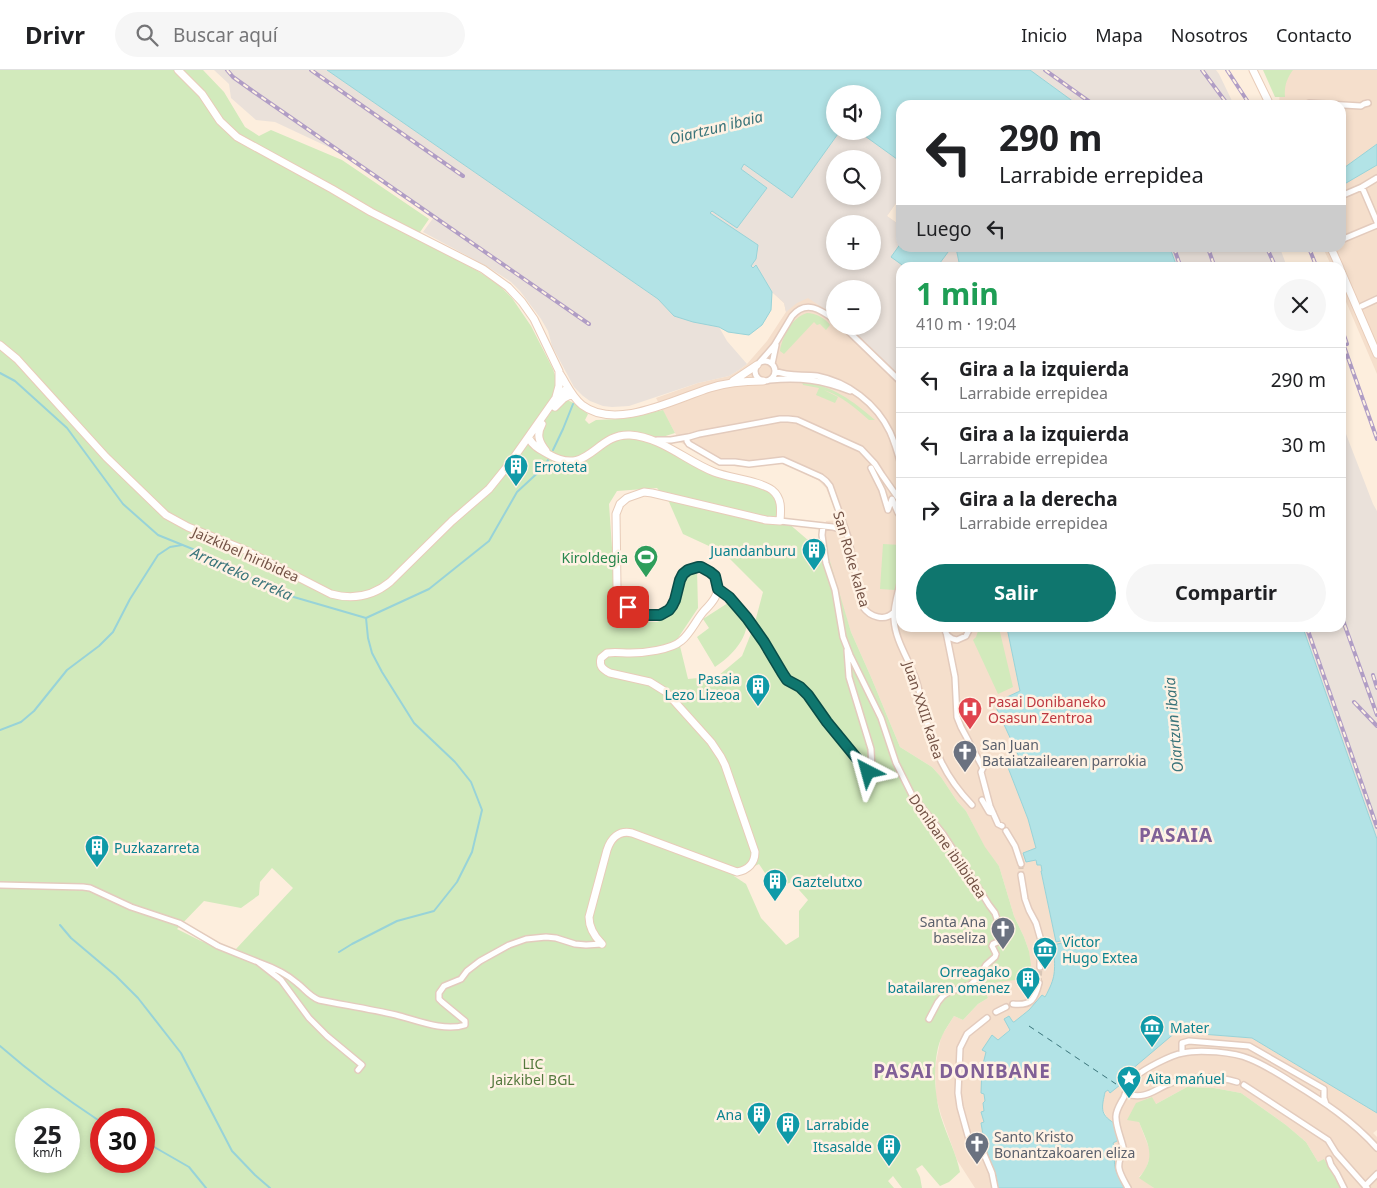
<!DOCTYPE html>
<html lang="es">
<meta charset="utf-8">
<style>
:root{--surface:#fff;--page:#f6f6f6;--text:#202124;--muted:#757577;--line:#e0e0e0;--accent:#0f766e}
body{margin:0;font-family:"Noto Sans",sans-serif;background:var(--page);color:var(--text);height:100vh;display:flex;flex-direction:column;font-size:19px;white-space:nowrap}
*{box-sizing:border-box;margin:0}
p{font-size:16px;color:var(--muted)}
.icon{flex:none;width:28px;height:28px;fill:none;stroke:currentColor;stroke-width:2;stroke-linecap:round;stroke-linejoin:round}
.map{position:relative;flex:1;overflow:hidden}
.details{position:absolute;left:896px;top:192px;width:450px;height:370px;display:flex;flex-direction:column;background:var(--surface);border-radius:15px;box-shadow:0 2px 8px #0003}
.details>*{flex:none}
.banner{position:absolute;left:896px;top:30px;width:450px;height:152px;border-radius:15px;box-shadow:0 2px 8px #0003;background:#fff;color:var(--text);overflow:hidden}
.controls{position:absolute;left:826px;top:15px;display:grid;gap:10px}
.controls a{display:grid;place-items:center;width:55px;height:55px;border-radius:50%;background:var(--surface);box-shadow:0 2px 8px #0003;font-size:25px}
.speed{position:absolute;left:15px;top:1038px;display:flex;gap:10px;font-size:25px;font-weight:700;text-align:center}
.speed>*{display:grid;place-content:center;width:65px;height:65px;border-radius:50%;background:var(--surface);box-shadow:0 2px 8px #0003;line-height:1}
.speed small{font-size:12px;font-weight:400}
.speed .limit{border:8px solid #d22;background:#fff;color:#111}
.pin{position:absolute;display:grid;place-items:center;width:42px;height:42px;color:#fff;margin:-21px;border-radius:10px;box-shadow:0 2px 8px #0006}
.me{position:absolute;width:55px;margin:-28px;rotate:321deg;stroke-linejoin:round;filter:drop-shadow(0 0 4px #0008)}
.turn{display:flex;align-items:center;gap:18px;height:105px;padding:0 20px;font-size:22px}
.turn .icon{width:65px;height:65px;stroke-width:2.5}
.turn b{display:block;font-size:35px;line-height:42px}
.then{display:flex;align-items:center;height:48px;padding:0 20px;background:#0003;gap:10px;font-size:19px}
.round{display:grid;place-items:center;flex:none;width:52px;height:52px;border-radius:26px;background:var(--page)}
.head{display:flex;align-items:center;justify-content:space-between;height:85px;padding:0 20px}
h1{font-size:30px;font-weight:700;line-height:38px;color:#1e9e55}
.button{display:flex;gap:10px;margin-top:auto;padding:10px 20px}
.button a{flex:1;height:58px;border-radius:30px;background:var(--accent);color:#fff;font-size:20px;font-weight:700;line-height:58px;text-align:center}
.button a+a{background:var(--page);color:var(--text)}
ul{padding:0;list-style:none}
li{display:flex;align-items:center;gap:15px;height:65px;padding:0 20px;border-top:1px solid var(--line)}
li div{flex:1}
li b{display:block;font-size:19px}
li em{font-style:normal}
header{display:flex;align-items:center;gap:30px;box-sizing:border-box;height:70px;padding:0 25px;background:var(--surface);border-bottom:1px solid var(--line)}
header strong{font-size:24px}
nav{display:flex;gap:28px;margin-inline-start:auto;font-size:18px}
.search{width:350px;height:45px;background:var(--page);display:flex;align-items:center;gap:12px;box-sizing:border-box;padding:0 18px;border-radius:28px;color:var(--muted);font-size:19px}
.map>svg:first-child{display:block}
.residential{fill:#f5dfcc;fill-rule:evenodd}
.industrial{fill:#eae1da;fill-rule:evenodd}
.green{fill:#d2eabc;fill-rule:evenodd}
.water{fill:#b2e3e6;stroke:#98d3d8}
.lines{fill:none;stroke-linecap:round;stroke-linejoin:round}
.stream{stroke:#98d3d8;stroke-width:2}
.ferry{stroke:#3a747a;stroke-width:1;stroke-dasharray:6 5;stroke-linecap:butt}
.street-tunnel{stroke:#dac7b7;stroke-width:5;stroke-dasharray:5 2.5;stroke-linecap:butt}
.street-casing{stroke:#e3cbbd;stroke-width:8}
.secondary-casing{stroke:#e8ccb9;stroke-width:9}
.street{stroke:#fff;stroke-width:5}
.secondary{stroke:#fff;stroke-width:7}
.rail-casing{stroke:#b09dc5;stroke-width:4}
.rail{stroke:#fff2e4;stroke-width:2;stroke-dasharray:5.5;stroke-linecap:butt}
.route-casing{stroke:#0a4d48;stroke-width:12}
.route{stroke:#0f766e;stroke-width:9}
.labels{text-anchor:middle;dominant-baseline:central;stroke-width:5;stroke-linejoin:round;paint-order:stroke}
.culture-label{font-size:14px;fill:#0d838f;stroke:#fff2e4;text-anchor:start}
.street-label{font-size:14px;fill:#735245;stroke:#fff2e4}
.leisure-label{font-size:14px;fill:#27864d;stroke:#fff2e4;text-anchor:end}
.health-label{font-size:14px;fill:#be3a42;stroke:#fff2e4;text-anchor:start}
.worship-label{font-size:14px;fill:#5b616d;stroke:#fff2e4;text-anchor:start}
.park-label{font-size:14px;fill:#54793d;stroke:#fff2e4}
.water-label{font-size:15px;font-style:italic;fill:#3a747a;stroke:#fff2e4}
.district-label{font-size:19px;font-weight:bold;letter-spacing:1px;fill:#806097;stroke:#fff2e4}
</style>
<header>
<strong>Drivr</strong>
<div class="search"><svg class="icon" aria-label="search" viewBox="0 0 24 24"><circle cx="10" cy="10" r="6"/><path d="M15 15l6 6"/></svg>Buscar aquí</div>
<nav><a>Inicio</a><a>Mapa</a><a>Nosotros</a><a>Contacto</a></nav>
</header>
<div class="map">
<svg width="1377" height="1118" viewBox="0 0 1377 1118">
<rect width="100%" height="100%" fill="#fdeedd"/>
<!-- residential -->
<path class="residential" d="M1288,0H1377V304L1341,220V198L1332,197L1323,178H1341V35H1279L1280,16Z
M840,61H858L901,92V126L887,146L901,156V173L891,187L905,197L901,198V558H1007L1020,621L994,633L1020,690L1007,695L1028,749L1036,778L1023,783L1041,794L1042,801L1041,802L1056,872L1065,870L1066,873L1054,879L1055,904L1051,916L1044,927L1042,926L1029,940L1022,945L1023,946L1014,952H1013L1004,949L1010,959L998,970L992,966L983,980L986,982L994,994V997H982L984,1024L985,1031L983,1036L984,1041L981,1042L984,1052L981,1055L983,1065L981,1075L984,1073L996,1106L998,1118H975L957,1090L941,1045L936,1027L935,997L941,967L954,946L963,950L978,934L988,928L984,918L997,912L1029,881L1024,867L1014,846L999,796L985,778L966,741L957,731L941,707L932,697L900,677L871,607L851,562L839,524L827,480L825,466L826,451L839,450L826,418L818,410L785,394L778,393L745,397L720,395L680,372L656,328L698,313L729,306L739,300L747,294L767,271L786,242L784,233L772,222L792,128ZM835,89H872V126H835ZM835,154H872V191H835ZM835,219H872V256H835Z
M1175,962L1252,968L1377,1043V1060L1373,1063L1377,1067V1118H1341L1324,1090L1318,1092L1306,1072L1286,1055L1241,1023L1214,1018L1187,1017L1156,1034L1139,1052L1151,1083L1146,1099L1139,1107L1154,1118H1125L1115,1100L1113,1089L1117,1083L1113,1073L1119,1070L1102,1038L1105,1022L1108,1020L1109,1023L1120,1015L1118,1012Z"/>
<!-- industrial -->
<path class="industrial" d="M214,0H327L658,229L674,246L719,257L727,271L747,294L739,300L729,306L698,313L629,336L612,337L603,336L590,331L583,326L574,317L552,276L548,261L541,249L520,221L511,212L488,197L423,162L434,147L339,82L275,52L256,50L231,28L229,14Z
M1030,0H1216L1219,4L1234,35H1078Z
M840,61H858L901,92V126L887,146L901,156V173L891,187L905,197L901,198V308L847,256H872V219H835V246L808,228L797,233L786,242L784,233L772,222L756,195L753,198L751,196L710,143L712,141L737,157L767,118L741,99L744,93L792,128ZM835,89H872V126H835ZM835,154H872V191H835Z
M951,178H956L960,197H937Z
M1170,178H1280L1287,197H1177Z
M1341,351L1373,434L1377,441V769L1303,558H1341Z"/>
<!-- green -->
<path class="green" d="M0,0H203L224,22L245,57L259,66L271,60L342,90L429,149L416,168L476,200L498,214L512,228L531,256L553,299L556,309L553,328L525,372L538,379L541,373L542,354L557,334L567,330L574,333L588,344L585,350L589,354L596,350L619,349L663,340L675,363L653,370L709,400L762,415L778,427L780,446L809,471L825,466L827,481L851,562L871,607L900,677L932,697L941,707L957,731L966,741L985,777L999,796L1014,846L1024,867L1029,881L1031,895L1029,903L1024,909L997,912L984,918L988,928L978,934L963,950L954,946C950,953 945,959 942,966C932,988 934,1025 941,1047C947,1066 956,1083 960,1102L949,1112L940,1116L922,1095L916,1099L920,1107L922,1118H902L893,1106L888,1111L894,1118H0ZM657,418L669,432L683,464L724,483L763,522L754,556L742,586L718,606L688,609L678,568L698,538L697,500L688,505L684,511L677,535L668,547L657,552H643L634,548L622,540L613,530V492L609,434L617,421ZM759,794L775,818L792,812L808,830L799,841V867L786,875L761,848L746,814L734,806ZM272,798L293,818L236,879L261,891L264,895L201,871L177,859L204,831L241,838L259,825L260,812ZM26,1049H69V1091H26ZM101,1049H144V1091H101Z
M1263,0H1293C1287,8 1284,16 1285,27H1275Z
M807,243C816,243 825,248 830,255L826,260L820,254L817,255L814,252L784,284L780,281C782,267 792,247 807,243Z
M802,312C832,315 853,331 875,350H869C855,338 842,326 824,320L838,327L835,333L816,325L819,318L803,315Z
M883,474L901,475V489L895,520L880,519Z
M731,531L747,555C744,573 730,587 715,597L697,567L709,558L703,549Z
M979,558H999L1013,617L998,624L973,570L976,567Z
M1187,1017L1214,1018L1241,1023L1286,1055L1306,1072L1318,1092L1324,1089L1341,1118H1154L1139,1108C1157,1086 1148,1075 1139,1052L1127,1050L1136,1033L1152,1027L1156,1034Z"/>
<!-- water -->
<path class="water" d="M327,0H1030L1078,35H901V92L858,61H872V24H835V61H840L792,128L744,94L741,99L767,118L737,158L712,141L710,143L758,175L756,189L751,196L753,198L756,195L772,222L771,240L762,255L749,265L728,262L719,257L693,252L674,246L658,229Z
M1377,74V95L1341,116V100Z
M901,173V178H951L937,197H905L891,187Z
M956,178H1170L1177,197H960Z
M1007,558H1303L1377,769V1043L1252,968L1176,962L1118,1011L1120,1015L1110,1023L1108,1020L1105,1022C1102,1037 1099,1044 1114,1053L1119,1070L1113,1073L1117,1083C1110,1095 1119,1107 1125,1118H998L996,1106L984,1074L981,1075L978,1067L983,1065L981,1053L984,1052L981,1042L984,1041L983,1033L985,1031L984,1024L981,1023L982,997L994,996L993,994H983L986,982L982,980L992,965L998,970L1010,960L1004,949L1009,946L1013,952H1014L1029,940L1042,925L1045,927C1056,907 1055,902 1054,879L1049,880V876L1066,872L1065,870L1056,872L1041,801H1042L1041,795H1037L1036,790L1026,792L1023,783L1036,778L1028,749L1007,695L1020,689L994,633L1020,621Z"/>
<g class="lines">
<!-- stream -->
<path class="stream" d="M0,303L15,311L67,358L123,434L158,465L200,482L280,523L366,548L429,519L489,471L517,422L544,397L548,390
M553,380L563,359L573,334
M0,660L21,652L34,641L67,600L99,576L113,562L130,529L158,485L170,477L182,475
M60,855L71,868L116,906L138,928L181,983L232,1081L255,1105L270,1118
M339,882L352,874L397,851L434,841L457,812L472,782L482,740L471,712L455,692L414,653L382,602L372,583L368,568L366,548
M0,976C32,1004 66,1029 101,1052
M144,1072L149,1074L189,1097L206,1118"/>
<!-- ferry -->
<path class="ferry" d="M1029,956L1116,1014"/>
<!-- street-tunnel -->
<path class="street-tunnel" d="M1021,794V805
M1039,913L1040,897"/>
<defs>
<path id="street" d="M1306,35L1309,33L1361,36L1364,34L1368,33
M1362,117L1377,152
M1341,126L1362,117L1377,108
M1341,170L1377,155
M1362,236L1377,229
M843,256L901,312
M755 301a10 10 0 1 1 20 0a10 10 0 1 1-20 0Z
M760,292L774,276L792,246C806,229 821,240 835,250
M772,294L776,275
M775,301C788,307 803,304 817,306C848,312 876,333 890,362C895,373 898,384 901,395
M770,310C800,307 822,310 850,321
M657,370H671L688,367
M871,398L882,420L888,440L892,429L898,443
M780,451L833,457L841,459L847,465
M823,456L822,465L824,480L826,493L835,520L843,567L850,585L881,648L896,693L912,725L943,764L979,819L989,835L995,843L1003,867L1000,871L993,874L992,876L996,884L995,887L986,895L979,907L970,915L949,922L943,926L938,932L929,949
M901,508C899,521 893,536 894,549C895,570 908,588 915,607C919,618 921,630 924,641C934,680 944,706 972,735
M718,519L724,522L747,548L765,572L783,604L787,610L800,617L808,625L827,652L864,699L870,702L872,700L871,679L849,607L847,580
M894,542C885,552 870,547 863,537L848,467L830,416L826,411L821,407L783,390L749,394L735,392H720L689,374L687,371V368L689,367L699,364L780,349H788L797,350L861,379L875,394L882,405L901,432
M945,558C945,565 950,569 957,570L966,566L970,558
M946,562L955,607L957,647L961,657L983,698L981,702L990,736L998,754L1002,756
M982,730L989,742L993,743
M1006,761L1015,776L1021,794
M1021,805L1025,829L1029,840L1036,853L1044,881L1040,886V897
M0,815L83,817L90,818L131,837L179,853L218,876L258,892L281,910L309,948L327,966L362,995L358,1000
M258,892C272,897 286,903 297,913C305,919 309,926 319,930C344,935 370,939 396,945C416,950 444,962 465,955V951L442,932L439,929V923L444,916L461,909L467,901L480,891L509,875L526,869L546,867L556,868L575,874L586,875L602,874
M1013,934C1032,936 1035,929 1039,913
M996,942L1006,937
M987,948L967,964L960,978L958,1023L960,1037L970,1073L973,1077H981L992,1103L995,1118
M1182,983V973L1189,971L1249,976L1324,1019V1028L1326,1034
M1244,1015L1328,1070L1336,1083L1367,1118
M1125,1024C1149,1030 1153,1019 1174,1012C1194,1006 1217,1006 1237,1012
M1329,1089L1331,1095L1337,1104L1344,1118
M1365,1116L1377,1104
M1128,1118C1120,1103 1114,1097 1124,1081C1122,1070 1116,1058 1116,1048C1115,1041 1121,1033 1124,1027C1127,1020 1130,1012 1135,1007C1144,999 1171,985 1183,983C1199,979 1234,982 1250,989C1265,995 1279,1004 1293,1013C1324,1032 1353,1051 1377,1078"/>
<path id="secondary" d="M178,0L202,24L220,51L237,67L332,119L371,142L483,199L508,217L522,232L534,249L559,301V316L556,327
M1253,0L1270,35
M1331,178L1340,198
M1341,201L1377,284
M0,275L17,289L106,387L166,445L188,457L245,480L331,524C353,530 373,526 390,512L452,451L489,419L510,393L555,329L565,320L570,322
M560,304C567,315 572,327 582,335C616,361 675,329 710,318C728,312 745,311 763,311
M733,311L757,295
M555,337L564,328L572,324
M542,354C536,365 539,372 546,381
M530,370C534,377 541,380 548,384C589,408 595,363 630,365C661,367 686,391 714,402C729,408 760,411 772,420C782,428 781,439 780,451L766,450L652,423L644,422L627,428L620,434L616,444L617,517C621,529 626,537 638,542C660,551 671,543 677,521C679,515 679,508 683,504C693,492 712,497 717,511C721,523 712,533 704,541C696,550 691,563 681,571C671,580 643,583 630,583C622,583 615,582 607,583L601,588C599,596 602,599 610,603L650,612L666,622L711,672L721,687L725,695L755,782C755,793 748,800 737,802L632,763C619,760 611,768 607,780L589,847C589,858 594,866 602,874"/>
</defs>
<!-- street casing -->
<use href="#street" class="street-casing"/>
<!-- secondary casing -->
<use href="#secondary" class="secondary-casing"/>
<!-- street -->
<use href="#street" class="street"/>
<!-- secondary -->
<use href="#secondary" class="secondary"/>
<defs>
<path id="rail" d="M227,0L233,7L254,22L589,254
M311,0L463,106
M1045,0L1094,35
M1202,0L1228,35
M1227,0L1250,35
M1174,178L1181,198
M1208,178L1215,198
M1267,178L1276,198
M1309,178L1317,198
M1341,257L1347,274
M1341,268L1377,369
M1341,545L1377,645
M1307,558L1377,757
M1373,605L1377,618
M1354,632L1377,656"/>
</defs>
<!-- rail casing -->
<use href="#rail" class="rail-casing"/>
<!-- rail -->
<use href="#rail" class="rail"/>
</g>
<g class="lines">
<defs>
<path id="route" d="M628,537L648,545H660L669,540L672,536L675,530L680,510L683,504L688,500L698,497H701L710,502L715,506L718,519L729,527L747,548L764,572L783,604L787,610L800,617L808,625L827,652L868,702"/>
</defs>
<!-- route casing -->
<use href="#route" class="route-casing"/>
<!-- route -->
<use href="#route" class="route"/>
</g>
<!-- icons -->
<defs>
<symbol id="building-pin" viewBox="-11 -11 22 30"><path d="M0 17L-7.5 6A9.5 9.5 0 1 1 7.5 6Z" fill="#0f9aa8" stroke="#fff2e4"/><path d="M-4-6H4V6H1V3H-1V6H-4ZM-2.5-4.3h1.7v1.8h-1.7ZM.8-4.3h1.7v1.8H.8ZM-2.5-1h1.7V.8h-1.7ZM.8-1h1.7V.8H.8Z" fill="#fff"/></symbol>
<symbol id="stadium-pin" viewBox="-11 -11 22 30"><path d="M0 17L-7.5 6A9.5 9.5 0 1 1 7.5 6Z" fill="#2e9e5b" stroke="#fff2e4"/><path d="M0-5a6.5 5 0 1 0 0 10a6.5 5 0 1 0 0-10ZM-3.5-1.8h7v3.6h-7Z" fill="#fff"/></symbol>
<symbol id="hospital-pin" viewBox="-11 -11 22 30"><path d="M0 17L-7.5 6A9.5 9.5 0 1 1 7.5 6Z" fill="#e0444e" stroke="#fff2e4"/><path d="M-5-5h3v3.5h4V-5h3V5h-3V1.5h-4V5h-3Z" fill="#fff"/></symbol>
<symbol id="church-pin" viewBox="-11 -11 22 30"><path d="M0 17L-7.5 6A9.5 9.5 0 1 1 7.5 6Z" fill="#6b7280" stroke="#fff2e4"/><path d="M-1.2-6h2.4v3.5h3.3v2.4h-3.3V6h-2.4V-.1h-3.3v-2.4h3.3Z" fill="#fff"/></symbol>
<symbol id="museum-pin" viewBox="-11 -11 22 30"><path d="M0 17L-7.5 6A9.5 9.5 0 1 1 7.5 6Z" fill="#0f9aa8" stroke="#fff2e4"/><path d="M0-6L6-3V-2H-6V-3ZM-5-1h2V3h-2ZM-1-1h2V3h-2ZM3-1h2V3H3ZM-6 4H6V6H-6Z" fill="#fff"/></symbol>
<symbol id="sight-pin" viewBox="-11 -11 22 30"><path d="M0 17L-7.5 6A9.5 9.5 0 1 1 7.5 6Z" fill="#0f9aa8" stroke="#fff2e4"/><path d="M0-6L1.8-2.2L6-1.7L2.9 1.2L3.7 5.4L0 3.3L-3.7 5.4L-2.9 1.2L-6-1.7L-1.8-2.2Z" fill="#fff"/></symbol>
</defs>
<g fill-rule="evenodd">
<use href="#building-pin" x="502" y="382" width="28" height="38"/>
<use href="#building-pin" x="800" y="466" width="28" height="38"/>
<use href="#stadium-pin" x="632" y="473" width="28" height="38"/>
<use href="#building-pin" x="744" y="602" width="28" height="38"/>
<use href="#hospital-pin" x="956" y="625" width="28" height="38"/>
<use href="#church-pin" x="951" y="668" width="28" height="38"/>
<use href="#building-pin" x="83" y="763" width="28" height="38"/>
<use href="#building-pin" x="761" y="797" width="28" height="38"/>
<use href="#church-pin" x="989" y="845" width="28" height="38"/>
<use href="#museum-pin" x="1031" y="865" width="28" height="38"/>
<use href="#building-pin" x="1014" y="895" width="28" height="38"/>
<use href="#museum-pin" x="1138" y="943" width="28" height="38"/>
<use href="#sight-pin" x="1115" y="994" width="28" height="38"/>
<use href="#building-pin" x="745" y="1030" width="28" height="38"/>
<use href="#building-pin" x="774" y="1040" width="28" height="38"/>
<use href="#church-pin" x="963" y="1060" width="28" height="38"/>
<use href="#building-pin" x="875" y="1062" width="28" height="38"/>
</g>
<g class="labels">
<!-- culture labels -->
<g class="culture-label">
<text x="534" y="396">Erroteta</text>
<text x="796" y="480" text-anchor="end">Juandanburu</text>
<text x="740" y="608" text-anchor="end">Pasaia<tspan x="740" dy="16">Lezo Lizeoa</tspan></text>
<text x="114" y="777">Puzkazarreta</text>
<text x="792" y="811">Gaztelutxo</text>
<text x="1062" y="871">Victor<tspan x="1062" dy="16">Hugo Extea</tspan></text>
<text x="1010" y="901" text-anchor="end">Orreagako<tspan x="1010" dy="16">batailaren omenez</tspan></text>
<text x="1170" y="957">Mater</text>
<text x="1146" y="1008">Aita mańuel</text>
<text x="742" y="1044" text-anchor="end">Ana</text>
<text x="806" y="1054">Larrabide</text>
<text x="872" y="1076" text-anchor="end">Itsasalde</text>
</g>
<!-- street labels -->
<g class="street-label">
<text transform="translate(246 484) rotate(24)">Jaizkibel hiribidea</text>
<text transform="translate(852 489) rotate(74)">San Roke kalea</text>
<text transform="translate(924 640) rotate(72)">Juan XXIII kalea</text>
<text transform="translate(948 776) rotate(55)">Donibane ibilbidea</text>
</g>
<!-- leisure labels -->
<g class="leisure-label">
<text x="628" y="487">Kiroldegia</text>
</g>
<!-- health labels -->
<g class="health-label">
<text x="988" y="631">Pasai Donibaneko<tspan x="988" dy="16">Osasun Zentroa</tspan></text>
</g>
<!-- worship labels -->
<g class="worship-label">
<text x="982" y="674">San Juan<tspan x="982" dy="16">Bataiatzailearen parrokia</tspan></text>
<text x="986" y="851" text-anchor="end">Santa Ana<tspan x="986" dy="16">baseliza</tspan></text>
<text x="994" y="1066">Santo Kristo<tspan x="994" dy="16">Bonantzakoaren eliza</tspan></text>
</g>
<!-- park labels -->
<g class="park-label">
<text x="533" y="993">LIC<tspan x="533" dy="16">Jaizkibel BGL</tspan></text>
</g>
<!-- water labels -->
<g class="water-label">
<text transform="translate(716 57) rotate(-14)">Oiartzun ibaia</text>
<text transform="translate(242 503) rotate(24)">Arrarteko erreka</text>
<text transform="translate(1173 655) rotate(-95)">Oiartzun ibaia</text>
</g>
<!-- district labels -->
<g class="district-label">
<text x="1176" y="765">PASAIA</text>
<text x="962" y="1001">PASAI DONIBANE</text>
</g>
</g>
</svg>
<div class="controls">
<a><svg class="icon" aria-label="sound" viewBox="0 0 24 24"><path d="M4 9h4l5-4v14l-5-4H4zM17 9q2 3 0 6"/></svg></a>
<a><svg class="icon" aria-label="search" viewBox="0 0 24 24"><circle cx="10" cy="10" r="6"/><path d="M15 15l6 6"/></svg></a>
<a>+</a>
<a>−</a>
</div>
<div class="speed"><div>25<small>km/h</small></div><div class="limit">30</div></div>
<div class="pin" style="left:628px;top:537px;background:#d93025"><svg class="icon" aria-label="arrive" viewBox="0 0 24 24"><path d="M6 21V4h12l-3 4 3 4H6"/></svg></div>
<svg class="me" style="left:868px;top:702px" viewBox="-20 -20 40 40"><path d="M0-17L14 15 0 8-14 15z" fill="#0f766e" stroke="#fff" stroke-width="4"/></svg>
<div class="banner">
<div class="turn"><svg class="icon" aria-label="left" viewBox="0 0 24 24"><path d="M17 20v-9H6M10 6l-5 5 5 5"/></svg><div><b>290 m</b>Larrabide errepidea</div></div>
<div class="then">Luego<svg class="icon" aria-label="left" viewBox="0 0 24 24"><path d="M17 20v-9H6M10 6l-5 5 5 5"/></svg></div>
</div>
<section class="details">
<div class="head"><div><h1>1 min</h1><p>410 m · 19:04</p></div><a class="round"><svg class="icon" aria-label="close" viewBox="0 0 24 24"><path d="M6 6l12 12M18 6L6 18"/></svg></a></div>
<ul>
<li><svg class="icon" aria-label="left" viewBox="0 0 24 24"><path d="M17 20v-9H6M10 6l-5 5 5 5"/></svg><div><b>Gira a la izquierda</b><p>Larrabide errepidea</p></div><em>290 m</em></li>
<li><svg class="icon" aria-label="left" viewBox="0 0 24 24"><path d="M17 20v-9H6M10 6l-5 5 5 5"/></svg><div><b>Gira a la izquierda</b><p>Larrabide errepidea</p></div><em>30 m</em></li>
<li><svg class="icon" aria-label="right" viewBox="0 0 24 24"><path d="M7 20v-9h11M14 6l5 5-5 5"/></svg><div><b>Gira a la derecha</b><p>Larrabide errepidea</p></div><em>50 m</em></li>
</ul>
<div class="button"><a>Salir</a><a>Compartir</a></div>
</section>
</div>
